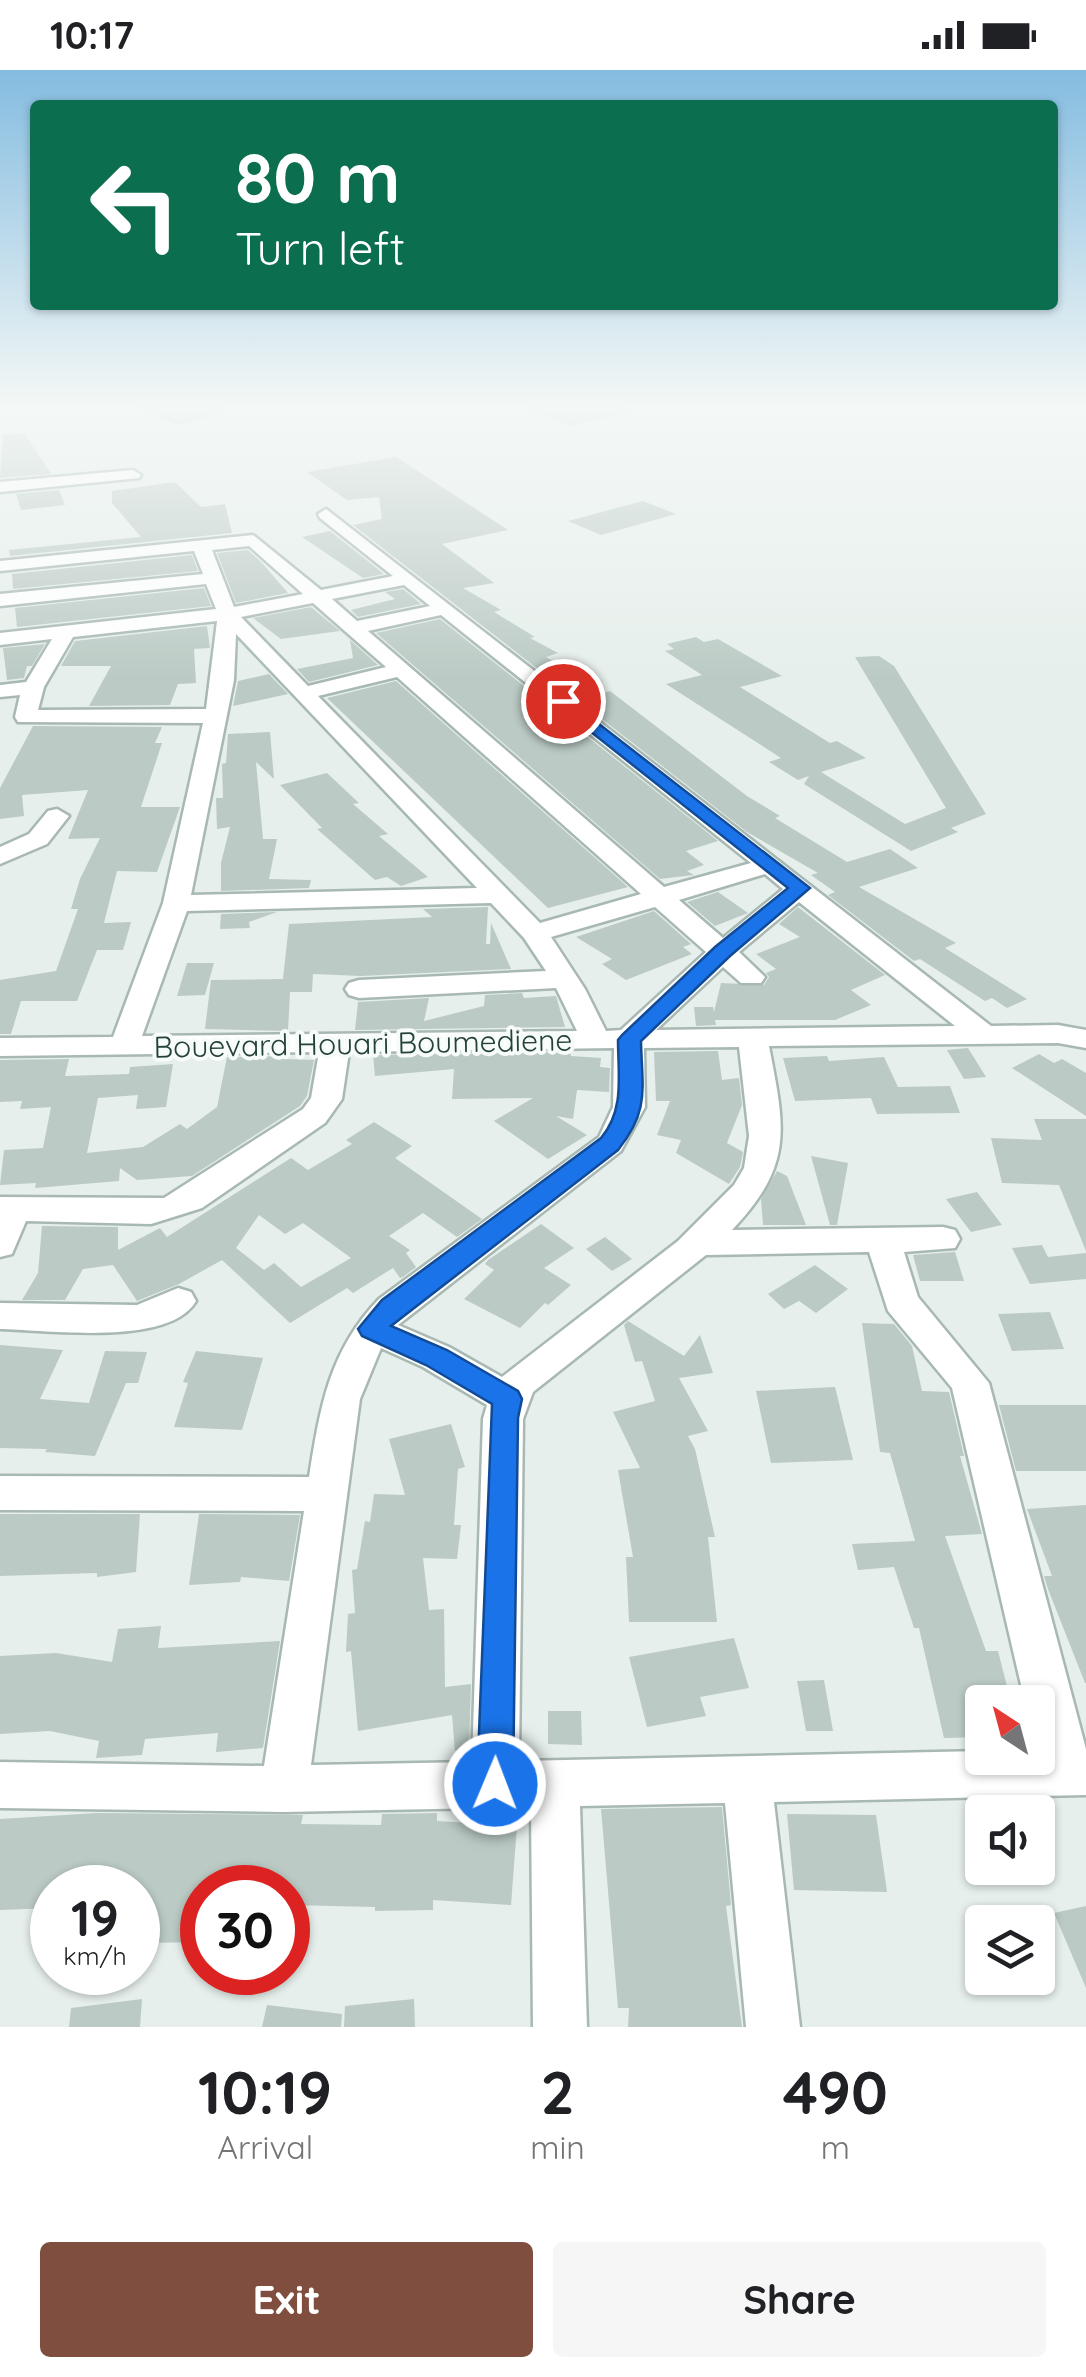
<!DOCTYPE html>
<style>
:root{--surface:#fff;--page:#f6f6f6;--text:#202124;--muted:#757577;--accent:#7f4e3f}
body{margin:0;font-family:Quicksand,sans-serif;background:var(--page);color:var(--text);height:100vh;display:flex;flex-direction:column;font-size:38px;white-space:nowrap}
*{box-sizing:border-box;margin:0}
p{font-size:32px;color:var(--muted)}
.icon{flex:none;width:55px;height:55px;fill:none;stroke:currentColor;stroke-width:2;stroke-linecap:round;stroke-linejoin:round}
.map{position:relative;height:1957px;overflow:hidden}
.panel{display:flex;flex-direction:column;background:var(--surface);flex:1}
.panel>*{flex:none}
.guide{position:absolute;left:30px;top:30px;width:1028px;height:210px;border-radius:10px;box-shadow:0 2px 8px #0004;background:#0b6e4f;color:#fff;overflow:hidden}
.needle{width:65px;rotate:324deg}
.controls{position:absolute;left:965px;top:1615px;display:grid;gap:20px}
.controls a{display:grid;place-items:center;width:90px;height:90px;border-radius:10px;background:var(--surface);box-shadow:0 2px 8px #0004;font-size:50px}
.speed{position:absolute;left:30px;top:1795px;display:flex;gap:20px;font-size:50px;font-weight:700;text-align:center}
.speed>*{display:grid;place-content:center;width:130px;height:130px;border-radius:50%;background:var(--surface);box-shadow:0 2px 8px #0004;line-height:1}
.speed small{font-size:25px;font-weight:400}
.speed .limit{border:15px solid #d22;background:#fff;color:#111}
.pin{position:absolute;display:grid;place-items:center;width:85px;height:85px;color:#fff;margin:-42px;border:5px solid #fff;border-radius:50%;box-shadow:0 2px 10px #0007}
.me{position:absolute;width:110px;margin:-55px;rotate:1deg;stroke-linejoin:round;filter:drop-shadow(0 0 8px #0008)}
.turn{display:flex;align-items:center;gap:35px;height:210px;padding:0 40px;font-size:45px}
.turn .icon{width:130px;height:130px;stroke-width:2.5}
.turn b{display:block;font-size:70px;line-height:85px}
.eta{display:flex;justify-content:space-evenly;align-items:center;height:170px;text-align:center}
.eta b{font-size:60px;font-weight:700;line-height:70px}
.button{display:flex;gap:20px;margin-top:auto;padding:20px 40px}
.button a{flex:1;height:115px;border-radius:10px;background:var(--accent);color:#fff;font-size:40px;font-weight:700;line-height:115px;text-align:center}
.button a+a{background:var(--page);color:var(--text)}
.status{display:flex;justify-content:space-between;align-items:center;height:70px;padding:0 50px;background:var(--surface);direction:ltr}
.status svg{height:28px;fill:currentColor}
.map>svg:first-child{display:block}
.building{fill:#bbcac4;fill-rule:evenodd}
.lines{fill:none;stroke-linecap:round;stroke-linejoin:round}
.minor-casing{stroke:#a8b8b2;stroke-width:5}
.minor{fill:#fff;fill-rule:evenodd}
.route{fill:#1a73e8;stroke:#114b97;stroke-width:2.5}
.labels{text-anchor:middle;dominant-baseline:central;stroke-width:8;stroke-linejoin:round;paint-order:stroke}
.street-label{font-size:30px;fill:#24423a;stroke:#f7fbf9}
</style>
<div class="status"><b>10:17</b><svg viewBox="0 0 49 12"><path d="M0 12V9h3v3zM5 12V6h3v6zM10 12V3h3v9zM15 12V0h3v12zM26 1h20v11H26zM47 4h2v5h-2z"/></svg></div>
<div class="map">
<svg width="1086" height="1957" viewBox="0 0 1086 1957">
<rect width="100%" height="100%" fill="#e6efeb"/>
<!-- building -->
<path class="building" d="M131,335H221L222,343L178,355Z
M519,335H627L628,342L571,356Z
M24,363L51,404L0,408L3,365Z
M396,387L508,460L442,474L494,513L463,518L501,540L494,542L535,567L530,568L558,583L546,587L603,623L610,621L747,726L780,746L775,748L847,792L890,779L918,798L859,817L956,873L945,878L1027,929L1007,938L992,928L985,931L920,889L914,891L828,825L835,822L811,805L818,803L747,762L353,455L382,449L379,427L347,430L307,402Z
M175,412L201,437L225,434L232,463L10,486L9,480L141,467L112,433V421Z
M59,420L65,435L21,440L16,424Z
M643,431L676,444L601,465L568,451Z
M330,461L384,504L363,508L302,467Z
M248,480L263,494L288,523L236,533L217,483Z
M192,485L198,501L13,519L12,504Z
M204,518L211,536L17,557L15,538Z
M403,519L421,534L358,547L351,540L395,529L385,522Z
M311,537L340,561L281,569L253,548Z
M440,549L718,771L686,781L704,795L687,801L694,805L660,809L376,563Z
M207,556L210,578L194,579L196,613L178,614L170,635L89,636L111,596H61L75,571Z
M696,567L704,572L718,569L782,606L740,617L830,673L837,671L866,688L821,702L905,754L946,738L855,587L879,586L894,596L986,744L951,758L958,762L911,781L804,714L809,706L798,710L769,692L781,688L666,614L702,605L665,581L674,579L667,574Z
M350,570L378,595L309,612L297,599L353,588Z
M45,574L32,596H27L24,608L7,610L3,578Z
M269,604L288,624L233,636L238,611Z
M396,611L628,817L548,838L327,628Z
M33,656L162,657L155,673H162L141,737H180L157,802L117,801L104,853L131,852L123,880H97L77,931H21L11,964H0V910L56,901L78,839H71L80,809L100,768L68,769L88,720L22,725L24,746L0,749V718Z
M270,662L274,709L256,692L263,769H277L269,809L311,810L309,818L221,821V793L230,757L217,759L216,728H223L222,694L226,693L228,664Z
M327,703L359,733L353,734L388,764L379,766L428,807L401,816L387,807L375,810L317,759L322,758L280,715Z
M718,822L748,843L715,856L687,832Z
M488,837L486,874H490L491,853L511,899L361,906L313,904L312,922H290L288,961L205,959L211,910L283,909L289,854L432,847L423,839Z
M798,837L885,905L851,920L871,935L835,950H715L716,955L696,956L694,937H713L714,942L721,913L764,915L769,907L766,903L776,899L756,884L800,867L779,854Z
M654,841L691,874L683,877L692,884L626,910L602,894L612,889L576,867Z
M277,842L249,852L250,858L220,859L221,844Z
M187,893H214L205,925L177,926Z
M522,923L524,928L556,926L565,957L355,960L358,932L429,928L424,951L484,936L485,925Z
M968,978L986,1007L964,1009L947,980Z
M718,981L722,1010L739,1008L742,1035L727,1073L743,1082L740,1097L729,1114L676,1083L681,1070L657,1065L670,1031H656L654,982Z
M570,982L571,986L601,988L600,997L610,998L609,1022L577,1020L573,1049L556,1046L587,1065L548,1089L494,1051L533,1028L452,1029L454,999L375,1006L373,985Z
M1039,984L1054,993L1062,989L1086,1003V1046L1012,998Z
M286,986V989L314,990L307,1026L300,1036L192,1106L137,1110L120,1098L119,1111L35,1118L36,1113L0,1115L4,1080L43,1078L51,1037L20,1039L22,1031L0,1032V990L69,989L65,1006L129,1004L130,997L173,994L166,1037L136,1039L138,1025L98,1028L87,1083L143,1077L180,1054L187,1059L217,1037L227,987Z
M827,986L829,991L884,987L898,1017L950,1016L960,1043L877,1044L871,1028L795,1031L783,988Z
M1034,1049H1086V1181L1059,1115L1002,1113L991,1068L1042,1070Z
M374,1052L412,1076L395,1088L482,1149L457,1167L423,1143L389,1166L410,1180L406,1183L416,1197L403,1207L400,1208L393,1198L353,1223L347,1218L290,1253L222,1190L179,1214L137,1231L113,1195L83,1199L65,1230H22L38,1203L42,1156L118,1157V1180L160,1158L167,1167L291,1088L308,1100L352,1074L346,1070ZM259,1145L285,1164L303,1153L351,1188L301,1217L274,1193L264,1200L236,1178Z
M811,1086L848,1093L837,1155H830Z
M777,1101L787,1106L806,1155H763L761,1129Z
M977,1122L1002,1155L971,1162L946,1129Z
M541,1154L574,1178L544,1198L571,1215L548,1235L545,1233L520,1258L464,1229L494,1200L485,1194L488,1190Z
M605,1167L632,1189L612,1201L586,1179Z
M1042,1175L1048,1187L1086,1183V1209L1030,1214L1012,1178Z
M955,1182L964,1211H920L913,1185Z
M815,1195L848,1219L816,1243L799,1231L784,1239L768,1224Z
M1050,1242L1064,1279L1012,1281L998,1244Z
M628,1251L684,1286L700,1265L713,1303L679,1308L708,1361L688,1366L695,1379L715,1467H708L717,1552H629L626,1487H633L618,1400L640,1398L613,1342L655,1331L642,1291L635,1292L624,1255Z
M862,1253L894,1254L912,1276L922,1321L949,1322L964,1386H960L982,1464L945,1466L986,1581H998L1011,1632H982V1667L944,1668L919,1558H914L894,1497L858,1500L852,1474L915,1471L890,1383L880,1382Z
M0,1275L63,1280L40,1329L89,1333L105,1281L147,1282L138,1313H126L95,1386L45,1382L47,1379L0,1378Z
M196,1281L263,1288L242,1360L174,1357L188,1313L183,1312Z
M835,1317L853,1390L771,1393L756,1321Z
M999,1335H1086V1401H1016Z
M451,1354L465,1397L458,1399L454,1455H461L457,1489L423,1488L429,1540L444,1539L445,1617L471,1614L469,1679L455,1681L452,1645L358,1661L351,1581L346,1582L348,1544L355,1543L352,1500L357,1499L365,1451L370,1452L374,1424L405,1425L389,1369Z
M1086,1435V1613H1085L1048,1519L1044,1506H1052L1027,1439Z
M0,1444H140L136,1502L97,1507V1503L0,1506Z
M199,1444L300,1445L289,1511L241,1507L240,1512L189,1515Z
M161,1556L158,1578L280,1571L263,1678L216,1682L218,1663L145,1669L142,1685L96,1688L99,1671L50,1661L0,1664V1586L56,1583L112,1592L118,1559Z
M734,1568L749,1618L700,1627L706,1646L647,1657L629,1587Z
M824,1610L833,1661H806L797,1611Z
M548,1641H581L582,1675L548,1674Z
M722,1737L731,1835L726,1836L742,1957H628L629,1938H618L601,1739Z
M97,1743L303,1745L301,1754L381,1755L382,1744L437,1743V1751L517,1756L511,1835L433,1830V1840L375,1841V1837L288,1835V1818H202V1872L147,1873L153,1838H138V1818H52V1838L0,1840V1749Z
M787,1744L876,1745L887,1822L794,1820Z
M1086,1836V1918L1054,1843Z
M142,1929L140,1957H69L71,1938Z
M414,1929L415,1957H344L345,1936Z
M267,1935L342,1944L341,1957H262Z"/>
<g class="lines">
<defs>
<path id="minor" d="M133,400L141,405L139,408L0,422V412Z
M326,439L991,956L1058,955L1086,960V978L1058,973L769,976C785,1059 794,1095 732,1160L943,1157L955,1160L960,1169L955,1178L904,1182L918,1227L989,1313L1086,1679V1725L774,1732L800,1957H746L725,1733L580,1736L587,1957H533L531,1737L284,1742L0,1738V1692L264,1696L304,1441L0,1440V1406L309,1407C320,1337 329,1281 379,1229L599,1067L613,1037L614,978L349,982L342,1029L325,1053L202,1138L151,1154L26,1151L12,1184L0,1187V1127L164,1128L303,1039L311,1028L319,982L0,986V968L113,967L163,833L203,653L18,652L15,647L20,625L0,627V615L26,612L52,569L0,575V563L216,539L206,514L0,536V524L203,504L194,481L0,501V491L253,465L321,520L393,506L320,448L318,444ZM249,476L303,524L234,537L212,480ZM404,515L430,536L357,551L332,529ZM313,533L386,597L308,616L241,547ZM441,545L751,793L664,817L368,561ZM217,551L206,639L38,640L44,617L73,567ZM236,564L477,818L191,825L234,610ZM397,607L641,824L540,853L318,626ZM765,804L783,819L723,868L679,830ZM799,832L955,956L656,960L723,897L741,913H761L765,907L739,882ZM491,833L524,868L546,901L359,910L349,913L345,919L349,925L359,928L556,918L577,961L142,966L187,841ZM655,837L706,882L621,960L606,961L585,919L551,867ZM739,977L749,1066L744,1098L734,1115L678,1171L502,1307L449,1277L398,1255L621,1081L645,1037L644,978ZM869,1182L888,1241L952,1318L1025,1632H1038V1688H982V1681L519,1691L523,1349L533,1322L706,1185ZM381,1278L423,1297L487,1335L483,1349L472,1692L311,1695L360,1329Z
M57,739L69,746L47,774L0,794V777L29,764L48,741Z
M178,1218L191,1222L196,1231C170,1277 47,1260 0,1259V1233L137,1235Z"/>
</defs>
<!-- minor casing -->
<use href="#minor" class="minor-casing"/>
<!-- minor -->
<use href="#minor" class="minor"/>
</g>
<!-- sky -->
<linearGradient id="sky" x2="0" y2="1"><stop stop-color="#84bce0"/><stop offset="0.55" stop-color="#f4f8f6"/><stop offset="1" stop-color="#f4f8f6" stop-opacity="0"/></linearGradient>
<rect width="1086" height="609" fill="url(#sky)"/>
<!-- route -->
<path class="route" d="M563,626L810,818L730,886L641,971C642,1019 650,1040 618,1080L391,1256L447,1280L518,1321L522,1329L518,1348L513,1714L508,1727L495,1732L482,1727L477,1714L492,1334L426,1295L362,1266L358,1259L382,1230L601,1068C625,1040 618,1005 618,970L622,965L715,877L788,818L557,635L555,631Z"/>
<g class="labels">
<!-- street labels -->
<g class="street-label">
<text transform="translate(363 973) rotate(-1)">Bouevard Houari Boumediene</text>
</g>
</g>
</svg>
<div class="controls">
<a><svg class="needle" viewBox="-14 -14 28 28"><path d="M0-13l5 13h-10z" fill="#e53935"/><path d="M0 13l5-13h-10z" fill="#757577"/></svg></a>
<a><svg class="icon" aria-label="sound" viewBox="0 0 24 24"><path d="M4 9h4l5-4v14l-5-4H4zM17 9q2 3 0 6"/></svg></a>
<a><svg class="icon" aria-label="layers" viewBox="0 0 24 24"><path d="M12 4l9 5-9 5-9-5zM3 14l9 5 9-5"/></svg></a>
</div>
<div class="speed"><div>19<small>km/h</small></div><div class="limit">30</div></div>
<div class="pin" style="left:563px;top:631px;background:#d93025"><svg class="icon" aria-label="arrive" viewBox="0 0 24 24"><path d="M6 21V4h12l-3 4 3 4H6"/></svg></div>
<svg class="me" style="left:495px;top:1714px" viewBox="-20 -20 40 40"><circle r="17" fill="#1a73e8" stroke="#fff" stroke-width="3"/><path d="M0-11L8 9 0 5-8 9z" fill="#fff"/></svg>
<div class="guide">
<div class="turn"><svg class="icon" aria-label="left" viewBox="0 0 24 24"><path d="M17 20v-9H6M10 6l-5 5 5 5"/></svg><div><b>80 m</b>Turn left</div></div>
</div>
</div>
<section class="panel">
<div class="eta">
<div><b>10:19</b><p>Arrival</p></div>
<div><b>2</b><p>min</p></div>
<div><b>490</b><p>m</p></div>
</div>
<div class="button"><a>Exit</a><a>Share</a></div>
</section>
